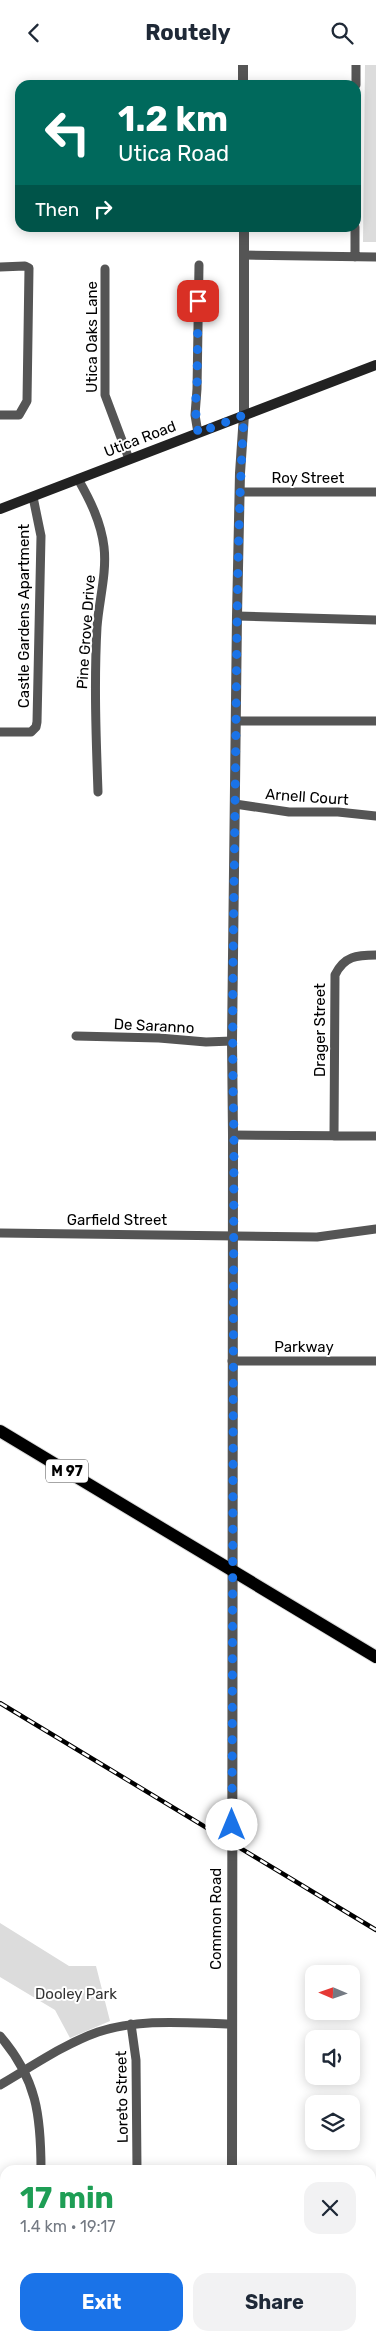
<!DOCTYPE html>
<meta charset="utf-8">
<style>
:root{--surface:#fff;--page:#f2f2f3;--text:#1f2937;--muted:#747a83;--accent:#1a73e8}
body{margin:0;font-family:Rubik,sans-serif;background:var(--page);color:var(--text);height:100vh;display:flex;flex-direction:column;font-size:19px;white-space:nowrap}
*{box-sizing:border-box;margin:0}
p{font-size:16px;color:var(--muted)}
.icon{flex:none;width:28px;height:28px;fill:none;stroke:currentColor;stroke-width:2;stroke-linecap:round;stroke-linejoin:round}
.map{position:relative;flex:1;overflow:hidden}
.side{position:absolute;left:0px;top:2100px;width:376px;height:176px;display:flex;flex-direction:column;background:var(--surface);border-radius:15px 15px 0 0;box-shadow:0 2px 12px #0003}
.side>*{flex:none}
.guide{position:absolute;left:15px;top:15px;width:346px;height:152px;border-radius:15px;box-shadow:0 2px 12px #0003;background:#00695c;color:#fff;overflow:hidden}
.needle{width:32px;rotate:272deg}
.buttons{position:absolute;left:305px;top:1900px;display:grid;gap:10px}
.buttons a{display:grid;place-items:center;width:55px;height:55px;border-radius:10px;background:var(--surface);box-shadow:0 2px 12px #0003;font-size:25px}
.pin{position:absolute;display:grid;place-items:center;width:42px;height:42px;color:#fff;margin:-21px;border-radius:10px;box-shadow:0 2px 8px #0006}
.me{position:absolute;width:55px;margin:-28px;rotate:0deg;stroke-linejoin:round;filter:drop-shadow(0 0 4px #0008)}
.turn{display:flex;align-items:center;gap:18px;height:105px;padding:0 20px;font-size:22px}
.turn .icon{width:65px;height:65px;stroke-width:2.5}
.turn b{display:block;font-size:35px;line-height:42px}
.then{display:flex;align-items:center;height:48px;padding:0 20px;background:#0003;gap:10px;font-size:19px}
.round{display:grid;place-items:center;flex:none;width:52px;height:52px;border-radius:15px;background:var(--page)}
.overview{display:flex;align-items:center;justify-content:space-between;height:85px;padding:0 20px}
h1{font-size:30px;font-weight:700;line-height:38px;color:#1e9e55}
.action{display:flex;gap:10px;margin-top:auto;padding:10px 20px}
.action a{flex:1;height:58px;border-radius:15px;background:var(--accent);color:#fff;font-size:20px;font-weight:700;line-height:58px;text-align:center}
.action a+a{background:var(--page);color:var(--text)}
header{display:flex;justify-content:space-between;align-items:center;height:65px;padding:0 20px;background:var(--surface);font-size:22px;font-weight:700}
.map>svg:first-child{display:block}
.green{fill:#dcdcdc}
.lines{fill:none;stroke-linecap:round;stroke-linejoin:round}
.primary-casing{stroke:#dbdbdb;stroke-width:14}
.minor{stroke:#555;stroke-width:9}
.tertiary{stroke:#555;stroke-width:10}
.secondary{stroke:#222;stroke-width:10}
.primary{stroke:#000;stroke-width:12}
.rail-casing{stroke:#000;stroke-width:4.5}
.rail{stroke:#fff;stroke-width:2.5;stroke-dasharray:8;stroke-linecap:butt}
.route{stroke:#1a73e8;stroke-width:9;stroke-dasharray:0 16.2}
.labels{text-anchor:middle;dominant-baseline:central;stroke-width:4;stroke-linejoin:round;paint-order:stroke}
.shield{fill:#fff;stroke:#4c4c4c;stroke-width:1}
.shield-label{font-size:14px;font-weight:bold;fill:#000}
.street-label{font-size:15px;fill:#000;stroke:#fff}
.park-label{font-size:15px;fill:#333;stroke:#fff}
</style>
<header><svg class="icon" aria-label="back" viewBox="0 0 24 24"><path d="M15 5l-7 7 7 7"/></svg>Routely<svg class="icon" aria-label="search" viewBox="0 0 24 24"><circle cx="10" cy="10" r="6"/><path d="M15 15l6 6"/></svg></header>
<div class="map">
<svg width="376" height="2276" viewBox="0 0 376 2276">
<rect width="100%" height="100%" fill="#fff"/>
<!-- green -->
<path class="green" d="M365,0H376V177H363Z
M0,1858L69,1901H96L110,1956L70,1973L55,1945L0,1912Z"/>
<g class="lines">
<defs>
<path id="primary" d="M0,1366L376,1592"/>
</defs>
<!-- primary casing -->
<use href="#primary" class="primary-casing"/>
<!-- minor -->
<path class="minor" d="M356,20V0
M244,190L376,192
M355,192V162
M0,202L25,201L29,203L27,336L19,350H0
M105,204V330L129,394
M198,368L195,350L197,324L199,200
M78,414C90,435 101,457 104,482C107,508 99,535 97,562C94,617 96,672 98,727
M240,427H376
M237,551L376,555
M236,656H376
M0,667H31L36,662L37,657L41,471L33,432
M235,739L289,747H338L376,751
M76,971L159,973L206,977L232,976
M233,1070L376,1071
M334,1071L335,910C344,891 357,890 376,890
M0,1168L317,1172L376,1164
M232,1296H376
M131,1959L136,1995L137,2105
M0,1971C37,2014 41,2051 41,2105
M0,2020C31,2002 64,1979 98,1967C140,1953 187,1958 231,1959
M41,2271V2276
M137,2271V2276"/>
<!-- tertiary -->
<path class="tertiary" d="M243,0V20
M232,2105L233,1070L232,976L237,551L240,408L244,350V162
M233,2271V2276"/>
<!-- secondary -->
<path class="secondary" d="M0,444L376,300"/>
<!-- primary -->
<use href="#primary" class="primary"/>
<defs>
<path id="rail" d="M0,1638L376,1865"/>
</defs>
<!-- rail casing -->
<use href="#rail" class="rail-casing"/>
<!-- rail -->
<use href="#rail" class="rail"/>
</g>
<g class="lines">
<!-- route -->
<path class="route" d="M198,236L197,324L195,341L198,368L244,350C236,479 237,609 235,738C234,849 231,959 234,1070L232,1760"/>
</g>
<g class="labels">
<!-- shield labels -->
<rect class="shield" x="46" y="1394.5" width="42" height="23" rx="4"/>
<g class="shield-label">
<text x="67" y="1406">M 97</text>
</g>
<!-- street labels -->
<g class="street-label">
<text transform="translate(92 272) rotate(-90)">Utica Oaks Lane</text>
<text transform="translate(140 374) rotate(-21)">Utica Road</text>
<text x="308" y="413">Roy Street</text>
<text transform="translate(24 551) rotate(-90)">Castle Gardens Apartment</text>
<text transform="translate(86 567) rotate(-86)">Pine Grove Drive</text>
<text transform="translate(307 732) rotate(4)">Arnell Court</text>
<text transform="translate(154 961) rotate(3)">De Saranno</text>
<text transform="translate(320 965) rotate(-90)">Drager Street</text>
<text x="117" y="1155">Garfield Street</text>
<text x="304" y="1282">Parkway</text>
<text transform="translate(216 1854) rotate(-90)">Common Road</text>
<text transform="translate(122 2032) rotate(-91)">Loreto Street</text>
</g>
<!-- park labels -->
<g class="park-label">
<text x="76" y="1929">Dooley Park</text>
</g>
</g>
</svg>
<div class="buttons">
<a><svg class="needle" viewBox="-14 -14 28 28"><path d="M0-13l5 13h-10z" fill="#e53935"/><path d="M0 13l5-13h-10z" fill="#747a83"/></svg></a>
<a><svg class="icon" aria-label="sound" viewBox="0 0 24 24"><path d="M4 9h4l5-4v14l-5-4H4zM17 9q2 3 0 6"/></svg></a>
<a><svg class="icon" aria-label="layers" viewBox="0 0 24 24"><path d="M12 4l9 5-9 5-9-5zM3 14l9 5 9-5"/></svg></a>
</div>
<div class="pin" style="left:198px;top:236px;background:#d93025"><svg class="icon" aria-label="arrive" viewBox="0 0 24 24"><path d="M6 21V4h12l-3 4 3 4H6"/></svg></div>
<svg class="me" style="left:232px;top:1760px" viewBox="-20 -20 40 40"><circle r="19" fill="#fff"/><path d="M0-13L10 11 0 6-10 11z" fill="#1a73e8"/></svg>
<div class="guide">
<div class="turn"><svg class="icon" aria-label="left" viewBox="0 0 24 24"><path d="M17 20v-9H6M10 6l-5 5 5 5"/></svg><div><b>1.2 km</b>Utica Road</div></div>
<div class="then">Then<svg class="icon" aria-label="right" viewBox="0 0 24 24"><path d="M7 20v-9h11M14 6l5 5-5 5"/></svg></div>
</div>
<section class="side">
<div class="overview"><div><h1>17 min</h1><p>1.4 km · 19:17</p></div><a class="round"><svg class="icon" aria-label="close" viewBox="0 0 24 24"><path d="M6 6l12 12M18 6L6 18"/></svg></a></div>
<div class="action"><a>Exit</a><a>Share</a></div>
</section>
</div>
